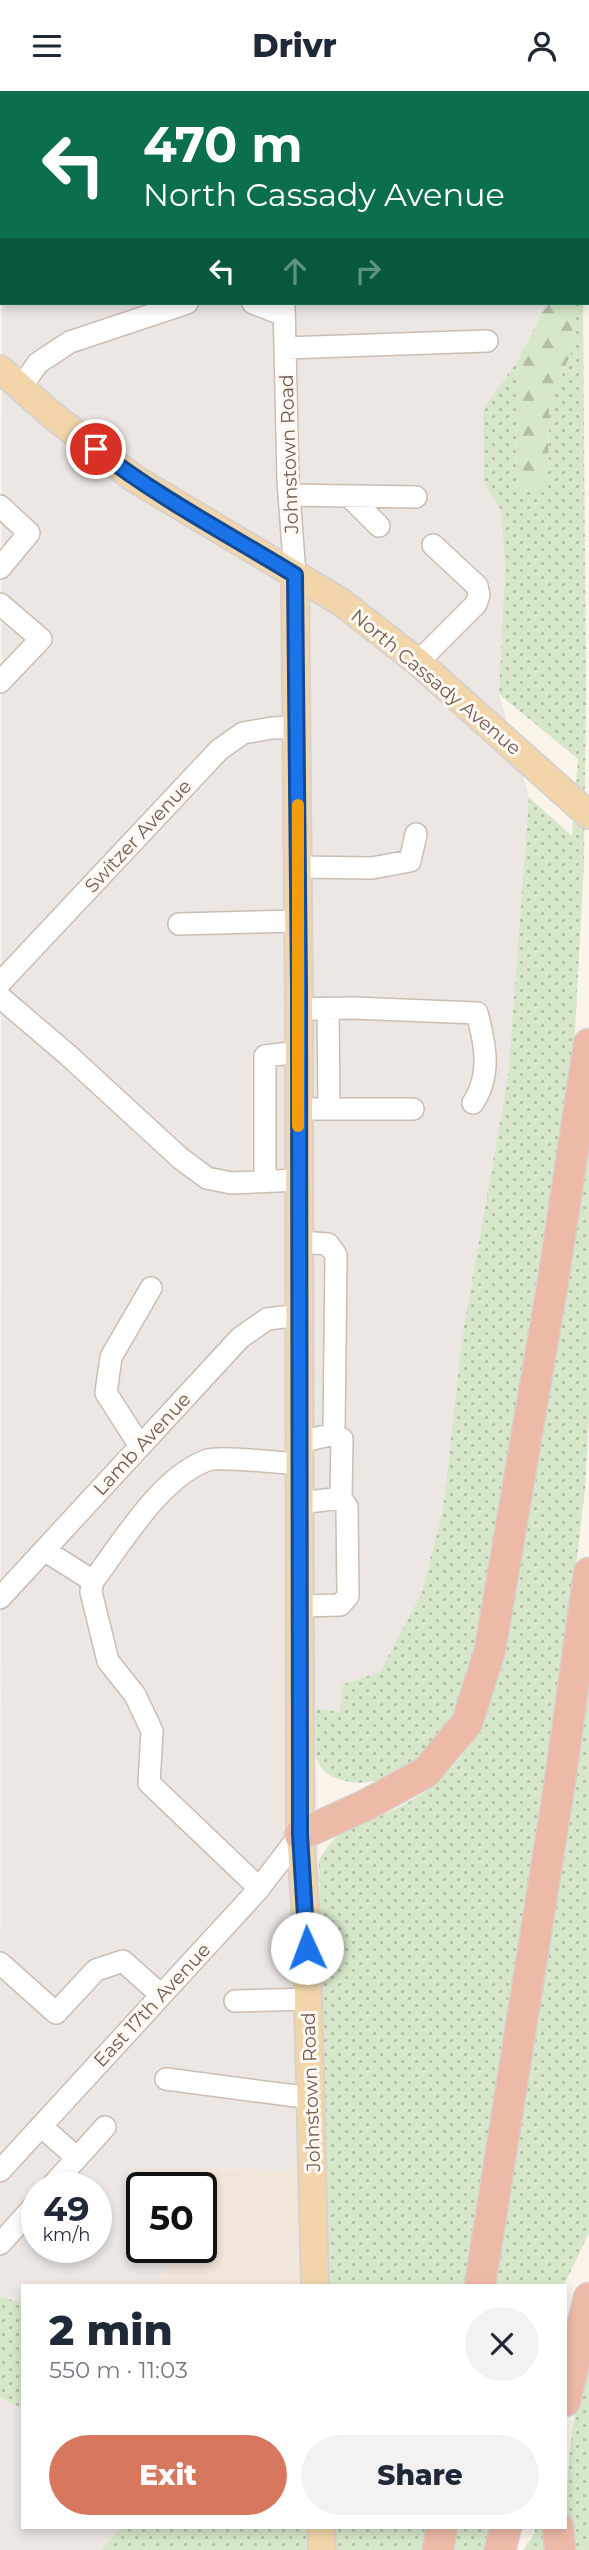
<!DOCTYPE html>
<meta charset="utf-8">
<style>
:root{--surface:#fff;--page:#f2f2f3;--text:#1f2937;--muted:#747a83;--accent:#d7775d}
body{margin:0;font-family:Montserrat,sans-serif;background:var(--page);color:var(--text);height:100vh;display:flex;flex-direction:column;font-size:26px;white-space:nowrap}
*{box-sizing:border-box;margin:0}
p{font-size:23px;color:var(--muted)}
.icon{flex:none;width:38px;height:38px;fill:none;stroke:currentColor;stroke-width:2;stroke-linecap:round;stroke-linejoin:round}
.map{position:relative;flex:1;overflow:hidden}
.drawer{position:absolute;left:21px;top:2193px;width:546px;height:245px;display:flex;flex-direction:column;background:var(--surface);border-radius:0px;box-shadow:0 4px 10px #0003}
.drawer>*{flex:none}
.top-card{position:absolute;left:0px;top:0px;width:590px;height:214px;box-shadow:0 4px 10px #0003;background:#0b6e4f;color:#fff;overflow:hidden}
.speed{position:absolute;left:21px;top:2081px;display:flex;gap:14px;font-size:35px;font-weight:700;text-align:center}
.speed>*{display:grid;place-content:center;width:91px;height:91px;border-radius:50%;background:var(--surface);box-shadow:0 4px 10px #0003;line-height:1}
.speed small{font-size:18px;font-weight:400}
.speed .limit{border:4px solid #111;border-radius:10px;background:#fff;color:#111}
.pin{position:absolute;display:grid;place-items:center;width:60px;height:60px;color:#fff;margin:-30px;border:4px solid #fff;border-radius:50%;box-shadow:0 2px 7px #0007}
.me{position:absolute;width:77px;margin:-38px;rotate:358deg;stroke-linejoin:round;filter:drop-shadow(0 0 5px #0008)}
.turn{display:flex;align-items:center;gap:24px;height:147px;padding:0 28px;font-size:32px}
.turn .icon{width:91px;height:91px;stroke-width:2.5}
.turn b{display:block;font-size:49px;line-height:60px}
.lanes{display:flex;align-items:center;height:66px;padding:0 28px;background:#0003;justify-content:center;gap:35px;direction:ltr}
.lanes .off{opacity:.35}
.round{display:grid;place-items:center;flex:none;width:74px;height:74px;border-radius:37px;background:var(--page)}
.overview{display:flex;align-items:center;justify-content:space-between;height:119px;padding:0 28px}
h1{font-size:42px;font-weight:800;line-height:52px}
.primary-button{display:flex;gap:14px;margin-top:auto;padding:14px 28px}
.primary-button a{flex:1;height:80px;border-radius:42px;background:var(--accent);color:#fff;font-size:28px;font-weight:800;line-height:80px;text-align:center}
.primary-button a+a{background:var(--page);color:var(--text)}
header{display:flex;justify-content:space-between;align-items:center;height:91px;padding:0 28px;background:var(--surface);font-size:32px;font-weight:800}
.map>svg:first-child{display:block}
.residential{fill:#f2e6da}
.industrial{fill:#ece7e3;fill-rule:evenodd}
.grass{fill:url(#grass-dots)}
.forest{fill:url(#forest-firs)}
.lines{fill:none;stroke-linecap:round;stroke-linejoin:round}
.minor-casing{stroke:#ccbdb1;stroke-width:24}
.major-casing{stroke:#d8d1ce;stroke-width:30}
.highway-casing{stroke:#d8d1ce;stroke-width:33}
.minor{stroke:#fff;stroke-width:21}
.major{stroke:#f2d6aa;stroke-width:26}
.highway{stroke:#eebaa8;stroke-width:30}
.route-casing{stroke:#114b97;stroke-width:18}
.route{stroke:#1a73e8;stroke-width:12}
.slow{stroke:#f59e0b;stroke-width:12}
.labels{text-anchor:middle;dominant-baseline:central;stroke-width:6;stroke-linejoin:round;paint-order:stroke}
.street-label{font-size:19px;fill:#735c50;stroke:#fdf8f1}
</style>
<header><svg class="icon" aria-label="menu" viewBox="0 0 24 24"><path d="M4 6h16M4 12h16M4 18h16"/></svg>Drivr<svg class="icon" aria-label="person" viewBox="0 0 24 24"><circle cx="12" cy="8" r="4"/><path d="M4 21q1-7 8-7t8 7"/></svg></header>
<div class="map">
<svg width="589" height="2459" viewBox="0 0 589 2459">
<defs>
<pattern id="grass-dots" width="8" height="8" patternUnits="userSpaceOnUse" patternTransform="scale(1.75)"><rect width="8" height="8" fill="#d6e7ca"/><path d="M2 2h.1M6 6h.1" fill="none" stroke="#b2bea6" stroke-width="1.8" stroke-linecap="round"/></pattern>
<pattern id="forest-firs" width="22" height="20" patternUnits="userSpaceOnUse" patternTransform="scale(1.75)"><rect width="22" height="20" fill="#d6e7ca"/><path d="M5 1l3.5 6h-7zM16 11l3.5 6h-7z" fill="#b2bea6"/></pattern>
</defs>
<rect width="100%" height="100%" fill="#fbf4eb"/>
<!-- residential -->
<path class="residential" d="M208,2077L326,2080L330,2194H157L174,2156H201L200,2096Z"/>
<!-- industrial -->
<path class="industrial" d="M0,0H248L249,2H2V36Z
M2,114V212H550L541,223L518,269L483,320L484,391L501,419L505,476L499,603L529,706L508,986L463,1240L443,1419L421,1503L380,1581L343,1593L341,1622L315,1618L326,2080L209,2077L200,2096H142V2156H174L157,2194H23V2212L0,2206ZM37,2096H96V2156H37Z
M0,2306L23,2318V2436H121L101,2459H0Z"/>
<!-- grass -->
<path class="grass" d="M576,212H583L586,598L584,773L574,958L479,1542C473,1572 471,1604 453,1629C431,1661 384,1703 342,1689C332,1686 323,1682 318,1671C313,1660 315,1630 315,1617L340,1621L343,1593L380,1581L421,1503L443,1419L463,1240L508,986L529,706L572,745L578,668L499,603L505,476L501,419L484,391L483,319L518,269L516,392L548,381L549,316L576,249Z
M589,1042V1327L585,1397L564,1583L465,2194H330L319,1769C338,1735 355,1736 387,1722C457,1691 483,1644 499,1573Z
M589,1562V2142L564,2194H490Z
M0,2206L23,2212V2318L0,2306Z
M589,2258V2459H569C563,2386 571,2329 589,2258Z
M121,2436H306L307,2459H101Z
M334,2436H427L424,2459H335Z
M452,2436H495L489,2459H449Z
M535,2436H542L545,2459H523L535,2442Z"/>
<!-- forest -->
<path class="forest" d="M550,212H576V249L549,316L548,381L542,395L524,401L516,392L518,269L541,223Z"/>
<g class="lines">
<defs>
<path id="minor" d="M278,0V2
M409,2H448
M253,212L284,224
M284,212L288,389L295,484
M285,257L487,250
M21,296L38,272L70,251L187,212
M289,404L416,406
M350,406L379,435
M0,415L29,442L0,477
M0,513L41,548L0,591
M418,571L476,513L479,504L477,495L433,454
M298,776L372,777L410,770L416,743
M179,833L298,830
M0,892L219,659L243,642L272,637L297,636
M0,906L68,964L180,1067L207,1087L231,1092L299,1089
M299,918L353,917L477,922C485,952 492,983 473,1012
M328,918L329,1018
M298,1018H413
M265,1090V965L299,961
M299,1151L328,1153L336,1164L334,1343
M300,1351L334,1343L342,1348L341,1407
M140,1355L106,1302L111,1266L151,1197
M300,1412L341,1407L347,1416L348,1505L340,1514L300,1515
M44,1459L93,1490C122,1452 161,1385 208,1369C221,1365 282,1372 300,1373
M93,1490L91,1501L108,1570L135,1604L152,1640L149,1692L259,1797
M0,1507L240,1247L267,1228L300,1224
M0,1872L56,1922L96,1879L123,1870L161,1904
M235,1910L309,1908
M166,1988L311,2007
M41,2035L77,2067
M0,2080L257,1800L300,1744
M51,2096L105,2036
M0,2153L37,2112"/>
<path id="major" d="M0,278L52,324L135,388L341,511L418,571L589,724
M295,484L299,918L300,1744L306,1827L315,2194
M321,2436L322,2459"/>
<path id="highway" d="M300,1744L368,1713L426,1681L467,1632L490,1559L553,1190L589,953
M480,2194L560,1690L589,1482
M565,2310L589,2207
M558,2436L560,2459
M438,2459L442,2436
M500,2459L506,2436"/>
</defs>
<!-- minor casing -->
<use href="#minor" class="minor-casing"/>
<!-- major casing -->
<use href="#major" class="major-casing"/>
<!-- highway casing -->
<use href="#highway" class="highway-casing"/>
<!-- minor -->
<use href="#minor" class="minor"/>
<!-- major -->
<use href="#major" class="major"/>
<!-- highway -->
<use href="#highway" class="highway"/>
</g>
<g class="lines">
<defs>
<path id="route" d="M96,358C159,407 228,443 295,484L299,897L300,1744L307,1857"/>
</defs>
<!-- route casing -->
<use href="#route" class="route-casing"/>
<!-- route -->
<use href="#route" class="route"/>
<!-- slow -->
<path class="slow" d="M298,714V1035"/>
</g>
<g class="labels">
<!-- street labels -->
<g class="street-label">
<text transform="translate(289 363) rotate(-92)">Johnstown Road</text>
<text transform="translate(436 591) rotate(40)">North Cassady Avenue</text>
<text transform="translate(138 745) rotate(-47)">Switzer Avenue</text>
<text transform="translate(142 1353) rotate(-47)">Lamb Avenue</text>
<text transform="translate(152 1914) rotate(-47)">East 17th Avenue</text>
<text transform="translate(311 2001) rotate(-92)">Johnstown Road</text>
</g>
</g>
</svg>
<div class="speed"><div>49<small>km/h</small></div><div class="limit">50</div></div>
<div class="pin" style="left:96px;top:358px;background:#d93025"><svg class="icon" aria-label="arrive" viewBox="0 0 24 24"><path d="M6 21V4h12l-3 4 3 4H6"/></svg></div>
<svg class="me" style="left:307px;top:1857px" viewBox="-20 -20 40 40"><circle r="19" fill="#fff"/><path d="M0-13L10 11 0 6-10 11z" fill="#1a73e8"/></svg>
<div class="top-card">
<div class="turn"><svg class="icon" aria-label="left" viewBox="0 0 24 24"><path d="M17 20v-9H6M10 6l-5 5 5 5"/></svg><div><b>470 m</b>North Cassady Avenue</div></div>
<div class="lanes"><svg class="icon" aria-label="left" viewBox="0 0 24 24"><path d="M17 20v-9H6M10 6l-5 5 5 5"/></svg><svg class="icon off" aria-label="ahead" viewBox="0 0 24 24"><path d="M12 20V5M6 11l6-6 6 6"/></svg><svg class="icon off" aria-label="right" viewBox="0 0 24 24"><path d="M7 20v-9h11M14 6l5 5-5 5"/></svg></div>
</div>
<section class="drawer">
<div class="overview"><div><h1>2 min</h1><p>550 m · 11:03</p></div><a class="round"><svg class="icon" aria-label="close" viewBox="0 0 24 24"><path d="M6 6l12 12M18 6L6 18"/></svg></a></div>
<div class="primary-button"><a>Exit</a><a>Share</a></div>
</section>
</div>
